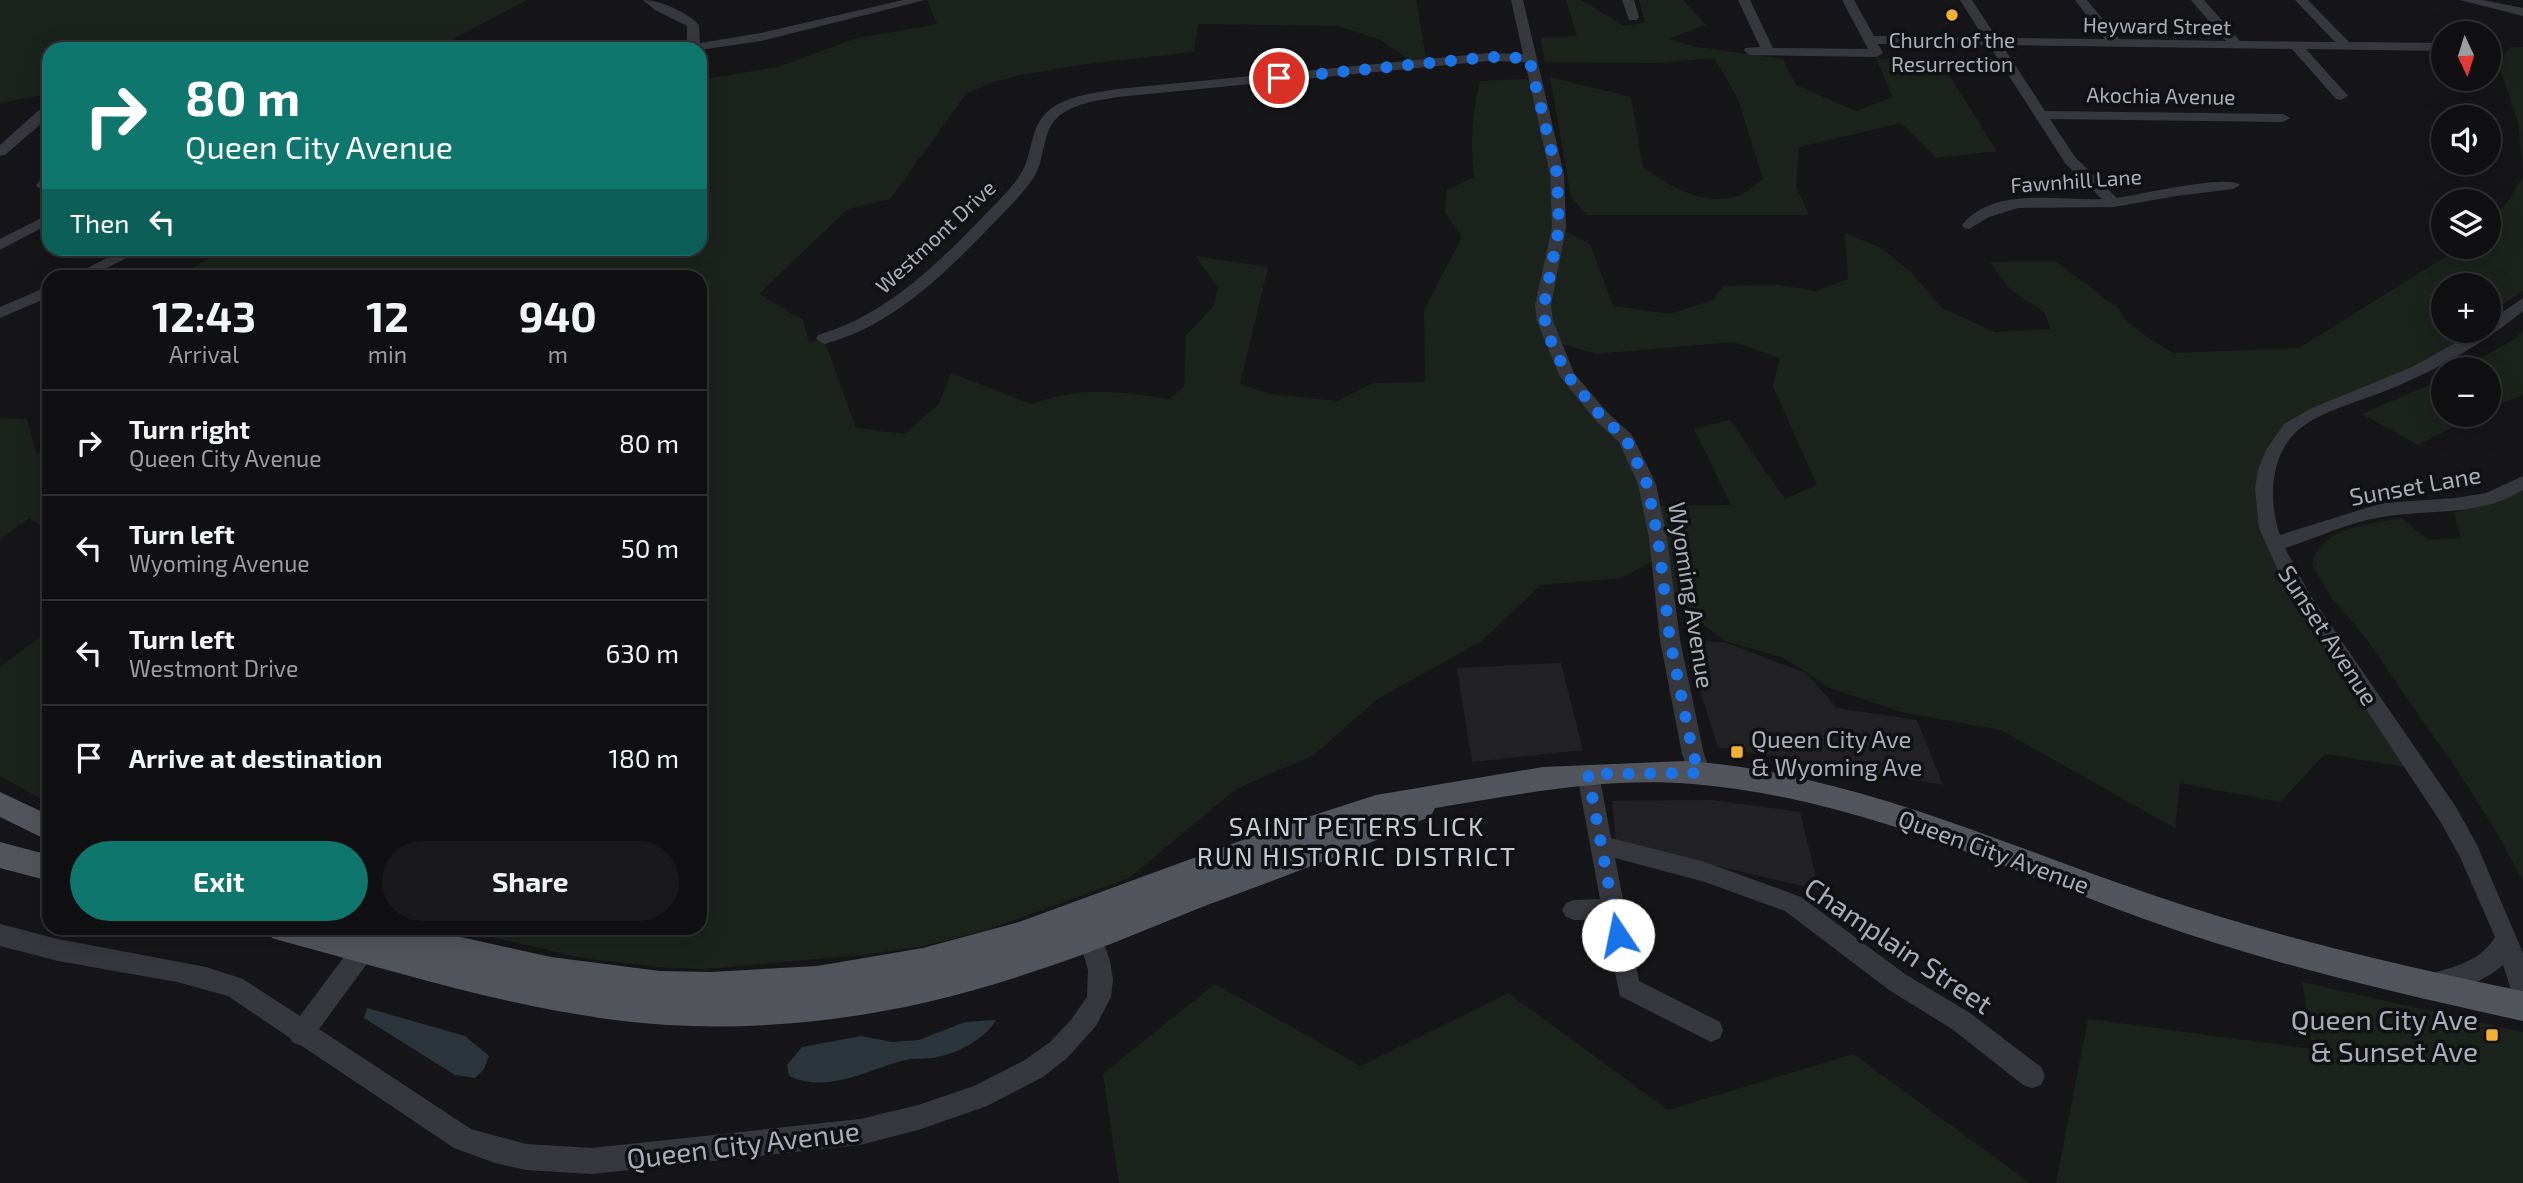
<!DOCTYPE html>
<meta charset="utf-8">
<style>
:root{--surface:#101012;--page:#19191b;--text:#f1f3f6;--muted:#9c9d9f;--line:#303032;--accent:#0f766e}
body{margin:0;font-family:"Exo 2",sans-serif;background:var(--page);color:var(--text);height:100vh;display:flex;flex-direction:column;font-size:26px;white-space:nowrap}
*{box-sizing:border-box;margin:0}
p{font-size:23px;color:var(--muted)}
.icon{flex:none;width:38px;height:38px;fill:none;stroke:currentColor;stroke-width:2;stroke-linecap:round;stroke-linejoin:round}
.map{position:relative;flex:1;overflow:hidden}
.details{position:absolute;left:42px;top:270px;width:665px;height:665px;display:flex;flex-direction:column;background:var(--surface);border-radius:21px;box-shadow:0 7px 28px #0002,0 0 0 2px var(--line)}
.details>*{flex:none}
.banner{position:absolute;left:42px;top:42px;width:665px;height:214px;border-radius:21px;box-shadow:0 7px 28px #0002,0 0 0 2px var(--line);background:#0f766e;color:#fff;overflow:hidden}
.needle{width:46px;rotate:176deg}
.tools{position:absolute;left:2431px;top:21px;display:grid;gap:14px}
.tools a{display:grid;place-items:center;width:70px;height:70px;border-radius:50%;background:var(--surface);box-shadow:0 7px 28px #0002,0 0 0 2px var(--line);font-size:35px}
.pin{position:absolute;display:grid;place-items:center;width:60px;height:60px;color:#fff;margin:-30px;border:4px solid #fff;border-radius:50%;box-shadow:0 2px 7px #0007}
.me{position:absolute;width:77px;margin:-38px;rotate:349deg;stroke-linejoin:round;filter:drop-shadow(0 0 5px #0008)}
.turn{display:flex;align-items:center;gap:24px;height:147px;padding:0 28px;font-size:32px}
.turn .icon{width:91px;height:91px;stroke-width:2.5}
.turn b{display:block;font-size:49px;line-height:60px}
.then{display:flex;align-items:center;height:66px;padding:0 28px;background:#0003;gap:14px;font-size:26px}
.eta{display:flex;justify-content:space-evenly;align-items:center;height:119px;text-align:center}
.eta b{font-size:42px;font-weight:700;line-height:49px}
.cta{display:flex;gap:14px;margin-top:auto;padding:14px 28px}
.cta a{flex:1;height:80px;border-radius:42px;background:var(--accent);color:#fff;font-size:28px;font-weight:700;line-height:80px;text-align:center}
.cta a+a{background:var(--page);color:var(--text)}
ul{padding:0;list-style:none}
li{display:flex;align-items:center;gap:21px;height:105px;padding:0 28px;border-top:2px solid var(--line)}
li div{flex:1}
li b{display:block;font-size:26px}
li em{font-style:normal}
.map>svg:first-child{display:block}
.built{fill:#222225}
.green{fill:#1c231d;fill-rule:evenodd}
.water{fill:#2c353c}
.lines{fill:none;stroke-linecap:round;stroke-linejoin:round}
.minor{fill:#37383d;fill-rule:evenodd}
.major{fill:#53555c;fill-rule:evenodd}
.route{stroke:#1a73e8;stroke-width:12;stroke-dasharray:0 21.6}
.poi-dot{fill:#f2b134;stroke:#111113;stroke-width:2.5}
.labels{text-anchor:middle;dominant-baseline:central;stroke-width:7;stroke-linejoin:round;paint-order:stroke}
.far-street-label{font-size:21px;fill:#a8adb8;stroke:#111113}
.far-poi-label{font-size:21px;fill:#a8adb8;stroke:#111113}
.street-label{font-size:24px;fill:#a8adb8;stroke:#111113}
.poi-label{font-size:24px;fill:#a8adb8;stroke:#111113;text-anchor:start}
.neighbourhood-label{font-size:26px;letter-spacing:2px;fill:#c9ccd4;stroke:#111113}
.near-street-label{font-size:28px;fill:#a8adb8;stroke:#111113}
.near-poi-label{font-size:28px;fill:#a8adb8;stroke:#111113;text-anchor:end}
</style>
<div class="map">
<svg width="2523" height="1183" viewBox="0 0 2523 1183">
<rect width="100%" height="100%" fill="#161618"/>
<!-- built -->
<path class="built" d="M1690,641L1724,642L1806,673L1837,708L1917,720L1943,785L1718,747L1700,691Z
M1561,663L1583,750L1472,762L1457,668Z
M1712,800L1800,812L1819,890L1616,842L1612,801Z"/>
<!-- green -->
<path class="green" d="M0,0H527L434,49H49V94L0,103Z
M927,0H1416L1427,63L1415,64L1381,40L1338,26L1198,24L1194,52L1093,63L1021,75L990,83L966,94L890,199L848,209L759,294L803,320L809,343L824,339L856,428L905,434L939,404L951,373L1031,404C1084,386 1115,391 1169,399L1184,387L1186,335L1213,307L1218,288L1196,256L1268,267L1240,384L1269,394L1337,401L1373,383L1425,382L1424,310L1462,237L1445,213L1447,190L1474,177C1470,143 1472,114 1480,81L1525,79L1536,85L1559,228L1590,244L1613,306L1670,314L1713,300L1723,286L1778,285L1816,291L1848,279L1845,233L1881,248L1910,271L1942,308L1995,332L2050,329L2045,313L2010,289L1990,262L2055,261L2118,308L2127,321L2147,337L2173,353L2299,348L2461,247H2488L2489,220L2506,204L2523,177V291L2489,313L2488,285H2443V331H2468L2451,353L2291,428L2269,461L2274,544L2417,769L2325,754L2280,802L2180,783L2175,828L2001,730L1905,713L1830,688L1784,658L1725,641L1664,595L1659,557L1622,578L1541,585L1480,642L1376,700L1314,755L1236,789L1129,878L987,930L923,946L862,955L704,969L659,967L582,958L454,928H700V276H181L222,249L700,248V80L778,67L854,39L937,24ZM1552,341L1596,354L1733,342L1780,358L1773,386L1817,485L1785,499L1730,420L1694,429L1731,505L1652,506L1618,431L1558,358Z
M1566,0H1581L1624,26L1645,23L1639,0H1683L1706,25L1667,39L1697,47L1783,59L1796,85L1856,111L1893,97L1876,59L1940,61L1997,151L1936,158L1901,123L1799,147L1796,186L1809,215H1587L1571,197L1550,77L1631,97L1643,167C1670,186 1700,205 1735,197C1744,195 1755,185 1763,179L1738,99L1714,58L1658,63L1545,62L1541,38L1577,36Z
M2511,47H2523V170L2518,122L2498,63Z
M2523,331V395L2489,408L2488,369H2461L2513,340Z
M2443,379V415H2476L2418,445L2362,414Z
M0,418L27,419L36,453H49V531L29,518L0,539Z
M2523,482V881L2496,831L2461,776L2365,637L2331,597L2312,565C2321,526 2369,525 2401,518L2429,540L2461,538L2454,513Z
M49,630V803L0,776V667Z
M2302,982L2523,1032V1183H2056L2088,1019L2313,1049Z
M1215,984L1361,1066L1508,993L1668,1110L1853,1054L2030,1183H1119L1103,1074Z"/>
<!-- water -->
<path class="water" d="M367,1008L465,1036L489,1056L484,1069L475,1078L455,1075L364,1018Z
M996,1020C984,1040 955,1055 932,1058C923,1059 914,1058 905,1060C867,1070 828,1094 789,1076L787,1065L802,1047L861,1036L892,1042L919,1040L965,1022Z"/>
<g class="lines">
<!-- minor -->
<path class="minor" d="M643,0C660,0 687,12 699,25L700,43L761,33L903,0H925L761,41L700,50L679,49L687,45V26L655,10Z
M1511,0H1523L1564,174L1566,228L1551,305L1553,321L1574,373L1607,412L1632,435L1656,484L1667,538L1680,640L1704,754L1711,773L1708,779L1700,782L1692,779L1682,754L1660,640L1649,538L1638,484L1619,442L1595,420L1559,375L1537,321L1535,305L1552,228L1550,174L1525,62L1489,61L1117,97C1097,101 1073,103 1057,118C1042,132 1045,159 1034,177C1021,197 1001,215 984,233C938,280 889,327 824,344L816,339L818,335C884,316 934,267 981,219C994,205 1010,191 1020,175C1033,156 1029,129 1047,112C1064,96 1094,93 1117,89L1489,53L1523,54Z
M1622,0H1634L1639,17L1637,20H1629Z
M1738,0H1750L1773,48L1868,49L1842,0H1854L1874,36L1984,38L1960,0H1972L1997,38L2105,39L2075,0H2087L2119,39L2226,41L2191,0H2204L2240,41L2335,42L2295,0H2308L2349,42L2443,43V51L2306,49L2348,96L2341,100L2336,99L2292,49L2002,45L2045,111L2283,114L2290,118L2283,122L2050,119L2075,157L2117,198C2138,195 2228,174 2240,185L2233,189L2176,196L2114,207L2018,208L1989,217L1969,229L1964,228L1962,225C1994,186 2057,201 2102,199L2065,163L1989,45L1878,44L1883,53L1877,57L1750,55L1744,51L1745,48L1760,47Z
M2460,0H2483L2523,8V16Z
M49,109V117L5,155L0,156V145L39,110Z
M49,175V187L38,188L36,185L44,176Z
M49,214V224L0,250V239Z
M126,248H146L91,276H72Z
M49,286V297L0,318V307Z
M2523,298V311C2484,343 2442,367 2395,387C2366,400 2316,411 2294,434C2269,460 2269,504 2280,535L2382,503L2455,498L2486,493L2523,476V490C2479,517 2430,509 2382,517C2349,522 2317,538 2285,548L2310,595L2456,807L2477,845L2523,953V1005L2515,1002L2503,965C2488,979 2442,1001 2423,993L2419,985L2423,977C2450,966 2478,965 2495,937L2460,857L2440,821L2286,588L2259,528L2255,489L2258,470L2266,450L2284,424L2312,408L2412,367L2477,331H2488V322Z
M1588,765L1596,768L1599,774L1611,838L1705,862L1801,897L1905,974L1970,1013L2041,1067L2045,1076L2041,1085L2032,1088L2023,1085L1952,1029L1889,990L1785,911L1705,882L1615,858L1639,981L1720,1022L1723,1030L1720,1038L1711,1042L1620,996L1604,920H1574L1566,917L1562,910L1566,903L1574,900L1600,899L1577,774L1580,768Z
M1087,914L1095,918L1110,961L1113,980L1111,997L1096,1026L1067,1058L1043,1077L987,1106L918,1130L860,1145L592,1174L526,1170L495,1163L454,1148L302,1046L292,1042L290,1038L228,996L177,982L58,961L0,946V924L58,939L206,967L243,979L300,1016L361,934L369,931L377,934L381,942L377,950L319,1029L471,1129L526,1144L592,1148L860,1119L918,1105L974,1086L1025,1060L1050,1042L1070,1021L1087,997L1088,970L1075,925L1079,918Z"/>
<!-- major -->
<path class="major" d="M1685,761C1848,772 1997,842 2150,894C2272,936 2397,965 2523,991V1021C2395,993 2270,964 2147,920C1998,866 1852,797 1693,784C1606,777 1520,794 1435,808L1431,816C1356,851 1279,878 1202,907C1143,931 1084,956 1023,975C909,1013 788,1032 668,1025C537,1017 409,975 282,941L272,938L267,928H333L360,935L357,928H420L551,957L660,971L711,972L817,966L923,948L1019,922L1286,824L1376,795L1543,767Z
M0,792L49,815V841L0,817Z
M0,842L49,855V881L0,868Z"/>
</g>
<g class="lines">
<!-- route -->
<path class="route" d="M1279,78L1489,57L1529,58L1557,174L1559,228L1544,305L1545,321L1551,341L1567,375L1601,416L1626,439L1647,484L1658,538L1670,640L1693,754L1700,773L1588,774L1618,935"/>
</g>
<!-- markers -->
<g class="poi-dot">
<circle cx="1952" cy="15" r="7"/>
<rect x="1730" y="745" width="14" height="14" rx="3.5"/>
<rect x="2485" y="1028" width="14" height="14" rx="3.5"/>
</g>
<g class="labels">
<!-- far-street labels -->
<g class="far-street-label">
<text transform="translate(2157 25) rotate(1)">Heyward Street</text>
<text transform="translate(2161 95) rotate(1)">Akochia Avenue</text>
<text transform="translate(2076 180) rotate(-4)">Fawnhill Lane</text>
<text transform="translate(935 236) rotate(-43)">Westmont Drive</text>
</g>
<!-- far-poi labels -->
<g class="far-poi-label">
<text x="1952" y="39">Church of the<tspan x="1952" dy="24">Resurrection</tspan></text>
</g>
<!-- street labels -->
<g class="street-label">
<text transform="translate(2415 485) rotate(-10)">Sunset Lane</text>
<text transform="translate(1692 595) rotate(81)">Wyoming Avenue</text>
<text transform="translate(2329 635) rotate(57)">Sunset Avenue</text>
<text transform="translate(1994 851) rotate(20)">Queen City Avenue</text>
</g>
<!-- poi labels -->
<g class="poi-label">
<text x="1751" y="738">Queen City Ave<tspan x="1751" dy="28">&amp; Wyoming Ave</tspan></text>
</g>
<!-- neighbourhood labels -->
<g class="neighbourhood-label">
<text x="1357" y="825">SAINT PETERS LICK<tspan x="1357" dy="30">RUN HISTORIC DISTRICT</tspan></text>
</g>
<!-- near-street labels -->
<g class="near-street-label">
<text transform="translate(1899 945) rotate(34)">Champlain Street</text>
<text transform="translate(743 1144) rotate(-7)">Queen City Avenue</text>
</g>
<!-- near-poi labels -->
<g class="near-poi-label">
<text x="2478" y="1019">Queen City Ave<tspan x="2478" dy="32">&amp; Sunset Ave</tspan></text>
</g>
</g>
</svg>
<div class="tools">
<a><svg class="needle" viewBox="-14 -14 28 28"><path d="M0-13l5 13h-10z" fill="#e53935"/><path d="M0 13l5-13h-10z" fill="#9c9d9f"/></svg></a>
<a><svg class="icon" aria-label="sound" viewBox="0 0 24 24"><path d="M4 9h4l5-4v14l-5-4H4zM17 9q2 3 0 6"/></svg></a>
<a><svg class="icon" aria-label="layers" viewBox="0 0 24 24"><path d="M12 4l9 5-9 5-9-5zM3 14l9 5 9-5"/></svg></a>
<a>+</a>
<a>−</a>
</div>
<div class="pin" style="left:1279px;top:78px;background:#d93025"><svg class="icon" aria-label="arrive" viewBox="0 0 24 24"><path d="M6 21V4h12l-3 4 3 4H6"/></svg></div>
<svg class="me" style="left:1618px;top:935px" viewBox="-20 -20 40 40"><circle r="19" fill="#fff"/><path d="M0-13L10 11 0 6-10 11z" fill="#1a73e8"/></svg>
<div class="banner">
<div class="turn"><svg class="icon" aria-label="right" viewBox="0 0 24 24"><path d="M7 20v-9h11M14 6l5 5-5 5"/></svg><div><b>80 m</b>Queen City Avenue</div></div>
<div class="then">Then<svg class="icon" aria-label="left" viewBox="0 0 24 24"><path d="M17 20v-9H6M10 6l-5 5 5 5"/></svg></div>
</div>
<section class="details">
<div class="eta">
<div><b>12:43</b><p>Arrival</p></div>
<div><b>12</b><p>min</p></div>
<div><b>940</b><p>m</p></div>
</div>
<ul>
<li><svg class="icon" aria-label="right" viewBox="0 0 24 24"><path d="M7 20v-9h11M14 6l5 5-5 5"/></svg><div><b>Turn right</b><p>Queen City Avenue</p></div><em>80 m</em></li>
<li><svg class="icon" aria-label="left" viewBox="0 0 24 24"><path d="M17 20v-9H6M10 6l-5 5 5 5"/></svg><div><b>Turn left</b><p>Wyoming Avenue</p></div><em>50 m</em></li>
<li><svg class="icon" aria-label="left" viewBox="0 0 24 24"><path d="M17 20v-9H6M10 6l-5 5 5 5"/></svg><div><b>Turn left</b><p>Westmont Drive</p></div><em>630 m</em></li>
<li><svg class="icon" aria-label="arrive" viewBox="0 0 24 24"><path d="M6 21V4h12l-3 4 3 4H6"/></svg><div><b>Arrive at destination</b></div><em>180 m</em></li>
</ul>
<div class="cta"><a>Exit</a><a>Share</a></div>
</section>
</div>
